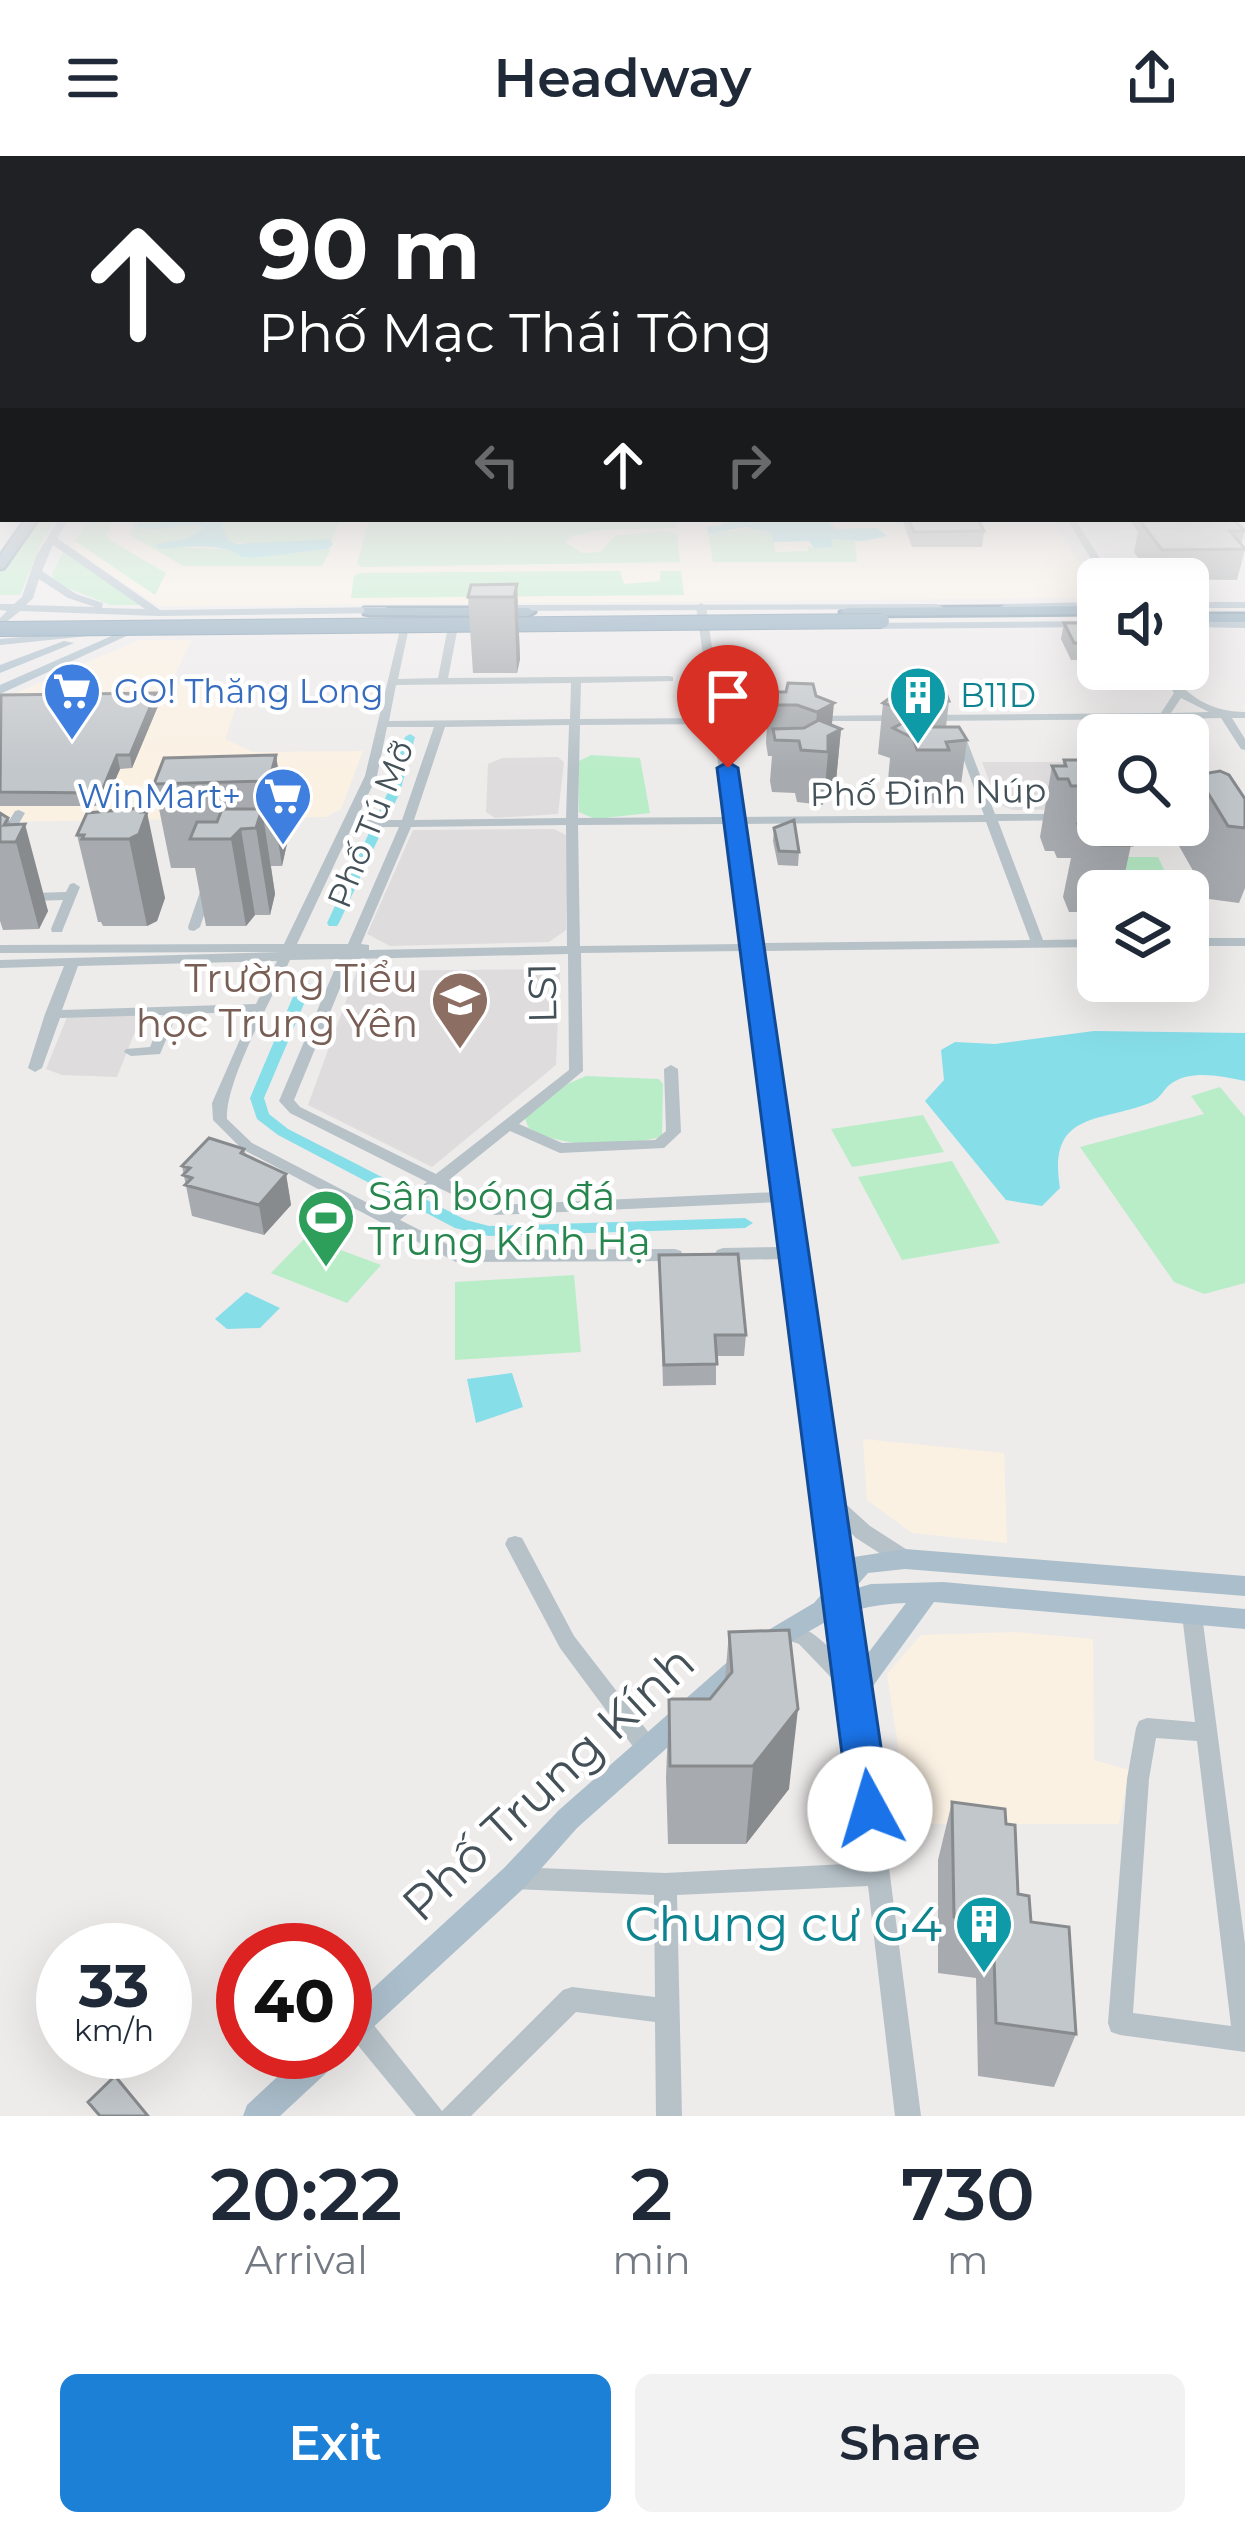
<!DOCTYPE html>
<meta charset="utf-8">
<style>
:root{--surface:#fff;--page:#f2f2f3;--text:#1f2937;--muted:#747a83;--accent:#1c80d7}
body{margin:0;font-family:Montserrat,sans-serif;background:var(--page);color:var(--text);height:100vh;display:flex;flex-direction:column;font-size:45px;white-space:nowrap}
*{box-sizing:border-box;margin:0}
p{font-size:39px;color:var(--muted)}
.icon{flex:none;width:66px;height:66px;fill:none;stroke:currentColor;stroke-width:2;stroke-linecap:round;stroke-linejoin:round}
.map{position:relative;height:1960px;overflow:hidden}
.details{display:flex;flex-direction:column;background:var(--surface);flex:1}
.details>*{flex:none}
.banner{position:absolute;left:0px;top:0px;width:1245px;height:366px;box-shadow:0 12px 48px #0002;background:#202124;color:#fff;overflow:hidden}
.fabs{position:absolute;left:1077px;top:402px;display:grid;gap:24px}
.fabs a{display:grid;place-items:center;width:132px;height:132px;border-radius:18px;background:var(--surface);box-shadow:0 12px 48px #0002;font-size:60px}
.speed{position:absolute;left:36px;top:1767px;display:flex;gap:24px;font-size:60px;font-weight:700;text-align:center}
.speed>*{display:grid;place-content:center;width:156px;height:156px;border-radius:50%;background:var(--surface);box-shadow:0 12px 48px #0002;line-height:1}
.speed small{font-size:30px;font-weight:400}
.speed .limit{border:18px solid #d22;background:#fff;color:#111}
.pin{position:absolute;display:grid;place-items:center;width:102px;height:102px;color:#fff;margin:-123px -51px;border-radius:50% 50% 50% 0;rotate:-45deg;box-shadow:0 0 12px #0007}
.pin .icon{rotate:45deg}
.me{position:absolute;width:132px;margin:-66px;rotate:354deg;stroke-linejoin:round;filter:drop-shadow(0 0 9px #0008)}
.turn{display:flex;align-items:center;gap:42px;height:252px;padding:0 60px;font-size:54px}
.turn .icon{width:156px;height:156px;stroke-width:2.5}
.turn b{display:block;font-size:84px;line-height:102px}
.lanes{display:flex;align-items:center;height:114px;padding:0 60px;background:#0003;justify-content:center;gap:60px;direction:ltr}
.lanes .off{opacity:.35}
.eta{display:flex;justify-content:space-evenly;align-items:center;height:204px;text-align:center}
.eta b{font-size:72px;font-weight:600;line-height:84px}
.action{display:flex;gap:24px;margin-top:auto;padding:24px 60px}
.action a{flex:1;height:138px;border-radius:18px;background:var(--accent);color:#fff;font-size:48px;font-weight:600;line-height:138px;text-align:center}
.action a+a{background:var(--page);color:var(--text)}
header{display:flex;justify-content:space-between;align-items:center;height:156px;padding:0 60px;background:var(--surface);font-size:54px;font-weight:600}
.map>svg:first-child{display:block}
.commercial{fill:#fbf1e3}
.education{fill:#dfdcdd}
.green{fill:#b9edc8}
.water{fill:#86dee9}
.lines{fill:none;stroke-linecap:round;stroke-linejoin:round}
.canal{fill:#86dee9;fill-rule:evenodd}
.highway-casing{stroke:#6f8ea6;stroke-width:5}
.minor{fill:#b6c2c8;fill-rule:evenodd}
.major{fill:#abbecb;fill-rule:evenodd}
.highway{fill:#83a3ba;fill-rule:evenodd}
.highway-bridge-casing{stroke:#6f8ea6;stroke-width:16;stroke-linecap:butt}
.highway-bridge{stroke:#83a3ba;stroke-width:14}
.wall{fill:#a7abaf}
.shaded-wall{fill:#888b8e}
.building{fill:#c2c7cb;stroke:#888b8e;stroke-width:3}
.route{fill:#1a73e8;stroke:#114b97;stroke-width:3}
.labels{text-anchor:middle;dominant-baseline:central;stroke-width:9;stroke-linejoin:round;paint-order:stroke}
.far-shop-label{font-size:33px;fill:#366cbe;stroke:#fff;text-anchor:start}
.far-culture-label{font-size:33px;fill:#0d838f;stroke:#fff;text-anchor:start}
.far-street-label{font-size:33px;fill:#445158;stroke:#fff}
.education-label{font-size:39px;fill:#785e54;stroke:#fff;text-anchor:end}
.street-label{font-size:39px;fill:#445158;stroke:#fff}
.leisure-label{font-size:39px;fill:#27864d;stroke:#fff;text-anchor:start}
.near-street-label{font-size:48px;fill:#445158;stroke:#fff}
.near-culture-label{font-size:48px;fill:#0d838f;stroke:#fff;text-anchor:end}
</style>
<header><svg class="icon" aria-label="menu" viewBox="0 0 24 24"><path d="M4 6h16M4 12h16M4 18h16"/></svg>Headway<svg class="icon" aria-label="share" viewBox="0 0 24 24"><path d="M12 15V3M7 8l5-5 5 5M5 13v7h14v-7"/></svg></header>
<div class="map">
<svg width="1245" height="1960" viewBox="0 0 1245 1960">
<rect width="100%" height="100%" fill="#eeebeb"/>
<!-- commercial -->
<path class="commercial" d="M90,363H1052L1095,433L1077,442L159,450L71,392Z
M139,484H191L171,528H244L225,583L253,596L363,595L341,653L326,661L0,666V544Z
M863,1283L1004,1297L1007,1387L912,1377L867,1344Z
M1015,1476L1093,1483L1094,1604L1129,1614L1119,1668H910L887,1518L921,1479Z"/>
<!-- education -->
<path class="education" d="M558,601L564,606L558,658L495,662L486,656L488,608L502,602Z
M982,606H1098V653L1013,654L998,648Z
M554,673L568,680L566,774L549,786L390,790L367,778L413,674Z
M560,813L556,909L432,1011L308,949L357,815Z
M142,858L117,921L62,919L46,913L67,861Z"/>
<!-- green -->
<path class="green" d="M36,363H57L41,387L20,439H0V416Z
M90,363H114L107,379L110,384L166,417L155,439L75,385Z
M134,363H142L136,367L147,374L187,367L205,373L189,382L156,390L235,394L245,402L331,393L322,410H183L130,379Z
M229,363H341L332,384L256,389L229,385L221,369Z
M369,363H675L676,372L600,374L570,381L566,387L583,397L600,396L615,380L661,375L677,378L680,406L362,411L357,408Z
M763,371L771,376L776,396L808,395V390L814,392L830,383L855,385L857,406H713L708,378Z
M63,396L142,449H111L55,427L52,418Z
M620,415L624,428L660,425L661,415H681L684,439L351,442L354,420L360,417Z
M591,599L640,602L650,657L595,663L579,656V605Z
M1104,701H1158L1173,732H1118Z
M586,920L659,923L663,928L662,980C628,992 557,993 528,971L525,962L567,928Z
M1220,931L1245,961V1127L1204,1138L1174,1126L1080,991L1204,958L1191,940Z
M923,959L944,996L852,1011L831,973Z
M952,1005L1000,1087L902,1104L858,1021Z
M306,1081L381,1109L347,1147L271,1117Z
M574,1119L581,1196L455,1204V1126Z"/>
<!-- water -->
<path class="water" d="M142,363H229L221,369L229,385L238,388L330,383L333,388L328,393L252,402L242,401C225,386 181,391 159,393L155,389L189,382L204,372C182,362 160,380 136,370Z
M728,363H835L830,367L835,373L877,372L887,380L863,385L831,383L833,391L814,392L809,385L773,386L771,376L746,371L708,378L707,370H720Z
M1094,875L1245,877V925C1223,921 1193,913 1172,927C1163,933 1162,941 1152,946C1101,967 1047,954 1060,1032L1042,1050L1006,1044L925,945L944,924L941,894L955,886L995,888Z
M246,1136L280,1152L260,1172L227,1173L215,1163Z
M512,1217L523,1251L476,1267L467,1223Z"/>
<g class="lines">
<!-- canal -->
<path class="canal" d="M410,578L415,581L400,636L339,767L337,770H329L327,767L388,636L405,581Z
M305,825L312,829L264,942L269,958L288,973L466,1064L489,1070L745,1062L753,1067L745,1072L489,1080L455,1072L278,979L257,963L250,942L298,829Z"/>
<defs>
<path id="highway" d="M0,341H3V351H0Z
M26,363H38L4,412L0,413V400Z
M1098,450V458L847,460L840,456L847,452Z
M364,452H528L535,456L528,460L369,459L364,458Z
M1188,458H1245V466H1188Z"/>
</defs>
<!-- highway casing -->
<use href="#highway" class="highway-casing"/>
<!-- minor -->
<path class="minor" d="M1067,363H1075L1113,423H1103Z
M701,447L706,450L722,561H788L793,564L788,567L723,568L737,661L984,659L954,577L959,574L964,577L995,658H1098V664L998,665L1043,784L1098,783V791L757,795L838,1341L870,1370L912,1397L915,1403L912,1409L905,1411L898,1409L856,1382L842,1368L866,1533L921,1960H895L868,1730L677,1739L682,1960H656L655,1866L576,1856L471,1960H416L347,1876L345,1870L347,1858L356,1855L365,1858L442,1955L563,1834L572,1831L655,1841L654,1739L514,1733L506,1730L503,1722L506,1714L514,1711L665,1717L866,1707L846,1537L799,1488L779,1481L776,1475L779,1469C806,1465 823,1486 842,1504L786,1103L723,1104L717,1102L715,1098L717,1094L723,1092L785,1091L779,1046L495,1059L439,1032L400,1064L459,1094L675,1093L681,1095L683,1099L681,1103L675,1105L456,1106L242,993L213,964L212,947L252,856L177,858L160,898L131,900L124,896L126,893L150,891L163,859L60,862L42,912L35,916L28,912L45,858L64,810L0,812V804L281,796L0,797V789L284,788L365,620L400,474L408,476L398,523L438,522L447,476L452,473L457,476L448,522L669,520L673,521V525L581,527L580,563L712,562L696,450ZM571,527L570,563L389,565L396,529ZM713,568L725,661L578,662L580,569ZM569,569L566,662L414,664L445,571ZM387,571H434L402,664H356L377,620ZM986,666L1030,784L756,787L738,668ZM726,668L743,788L580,790L578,669ZM566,669L567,790L369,794V789L361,788L411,671ZM352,671H399L348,788H297ZM744,795L777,1036L497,1049L449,1024L510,975L560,997L664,992L681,976L678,913L671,909L664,913L666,975L655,984L562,987L519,968L583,915L581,797ZM568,798L569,914L436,1018L300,951L294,944L352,803ZM339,803L279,945L290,957L427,1026L387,1057L252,987L227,963C225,925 272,842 290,804ZM277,805L256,848L62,854L78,810Z
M1158,513H1168C1186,540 1211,556 1245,556V562H1232L1245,583V594L1241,593L1221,562L1171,563L1180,579H1170L1160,563L926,565L921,562L926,559L1161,557L1174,537ZM1181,542L1209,556L1171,557Z
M812,560L902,559L907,562L902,565H808V561Z
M1188,598L1193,601L1213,634L1211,636L1207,637C1194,630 1188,612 1188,598Z
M19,654L25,657L14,676L12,678H4L2,676L15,655Z
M74,727L80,731L63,773L62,776H52L51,773L63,744L33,745L27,741L33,737L66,736L70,728Z
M207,729L213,733L200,771L194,775L189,774L188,771L201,733Z
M1188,782H1245V790H1188Z
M515,1380L522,1382L574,1480L656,1586L659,1593L656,1600L648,1603L640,1600L560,1492L505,1388L508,1382Z
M1192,1450L1199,1453L1202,1459L1245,1788V1896L1120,1879L1111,1876L1108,1867L1127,1623L1136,1572L1139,1565L1147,1562L1195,1566L1182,1459L1185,1453ZM1156,1582L1197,1585L1231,1870L1133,1857L1149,1623Z"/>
<!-- major -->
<path class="major" d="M59,363H69L57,382L160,454L385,451L391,454L385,457L158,460L20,455L0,471V462L7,455L0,454V448H14L22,441L36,400ZM53,389L145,453L102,452L103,447L76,438L42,415ZM39,423L68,442L95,451L26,449L33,442Z
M1098,446V452L1006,454L1000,451L1006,448Z
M1188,446H1245V452H1188Z
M937,448L943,451L941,453L497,455L491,452L497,449Z
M1098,465V471L863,473L857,470L863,467Z
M1188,465L1245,466V472L1188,471Z
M85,475L91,478L89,480L0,489V483Z
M123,475L133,477L0,538V529Z
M64,485L74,487L0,517V509Z
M905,1393L1245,1420V1440L905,1413L868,1417L854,1433L871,1428L943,1426L1245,1453V1473L934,1446L865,1541L856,1544L847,1541L843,1533L847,1525L906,1447C848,1449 823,1466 776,1496L767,1499L758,1496L755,1488L758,1480L814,1447L854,1401Z
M741,1499L750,1502L753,1510L750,1518L577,1672L524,1732L355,1888L345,1893V1858L504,1712L559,1654L732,1502Z
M304,1896H341L337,1907L280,1960H243L247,1949Z"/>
<!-- highway -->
<use href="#highway" class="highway"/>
<defs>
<path id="highway-bridge" d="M0,473L882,465"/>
</defs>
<!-- highway-bridge casing -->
<use href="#highway-bridge" class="highway-bridge-casing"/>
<!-- highway-bridge -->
<use href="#highway-bridge" class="highway-bridge"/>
</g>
<!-- wall -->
<path class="wall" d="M902,363H978L984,375L982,391H912Z
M1129,363H1233L1245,375L1241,389L1245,393L1237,424L1153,423L1134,396L1138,376Z
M517,428L520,503L517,517H473L468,441Z
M1064,467H1098V504H1071L1061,483Z
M895,525L926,533L949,545L946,571L967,584L960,636L943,638L942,647H911L907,634L888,624L890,602L878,598L883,547L893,540Z
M769,536L816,540L832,570L841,573L836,625L825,631L823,649L797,646L795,637L772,636L770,625L772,600H768L766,587Z
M156,537L158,550L132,612L120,613L104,650H0V540Z
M276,599L288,683L282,710H271L275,738L270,759H255L246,770H206L195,712H171L154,628Z
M1064,604L1097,630L1091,661L1131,689L1121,735H1098V763H1086L1083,756H1069L1063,741L1071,702H1057L1054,695H1045L1040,681L1052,610H1063Z
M1197,619L1245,643V732L1239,747L1209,743L1179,690L1184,669H1188V654Z
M143,656L165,742L157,765L147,770H103L101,766H98L77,679Z
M0,657L8,662L48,755L39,773L3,774L0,765Z
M774,672L799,696L798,710L778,709L773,685Z
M244,993L246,999L286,1018L291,1049L264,1079L192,1060L182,1010Z
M659,1099L746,1179L744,1200H716V1229L663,1230Z
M729,1476L789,1633L746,1688H668L666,1622L669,1543H710L725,1524Z
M952,1646L1006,1668L1018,1738L1076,1878L1054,1931L978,1920L976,1822L938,1817V1704Z"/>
<!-- shaded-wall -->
<path class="shaded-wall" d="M517,428L520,503L517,517L514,441Z
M156,537L158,550L132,612L130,599Z
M922,546L916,591L913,582L904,577L907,555Z
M834,547L831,578L841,573L836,625L825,631L828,596L814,595L817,556Z
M117,599L120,613L104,650L101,637Z
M276,599L288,683L282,710L269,625Z
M142,652L144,664L147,656L165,742L157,765L147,770L129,683Z
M262,653L275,738L270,759L256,672Z
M25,668L48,755L39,773L16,686Z
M241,673L255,759L246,770L231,683Z
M286,1018L291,1049L264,1079L259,1049Z
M798,1553L789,1633L746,1688L753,1610Z"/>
<!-- building -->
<path class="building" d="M908,363H978L984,375L914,376Z
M1157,363H1233L1245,375H1230L1245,393L1162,394L1140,365H1158Z
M517,428L514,441H468L471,429Z
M1064,467H1098V487H1074Z
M895,525H924L926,533L944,532L949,545L922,546L907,555L883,547L898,536Z
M788,527L813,528L816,540L834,547L817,556L797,549H771L769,536H786Z
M156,537L130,599H117L101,637L0,636L1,539Z
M819,564L841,573L828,580V596L801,594L799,585L775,584L773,573L804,572Z
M909,564L929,571H959L967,584L946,586L949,594H917L913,582L893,572Z
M276,599L269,625L154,628L164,602Z
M1064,604H1091L1097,630H1071L1068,623H1058L1052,610H1066Z
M1220,615L1229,619L1245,643V672L1228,670L1197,619Z
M142,652L141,656H147L139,678L129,683H82L84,679H77L87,657Z
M222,653H262L256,672L241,673L231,683H190L197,666H217Z
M0,657L8,662L4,669L25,668L16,686H0Z
M1085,661H1098V669H1118L1131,689H1101L1098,683H1084L1078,668H1088Z
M794,664L799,696L779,695L774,672Z
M209,982L244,993L241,997L286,1018L259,1049L185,1029L192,1022L183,1019L190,1012L182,1010Z
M738,1098L746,1179H715L717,1208L664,1209L659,1099Z
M789,1474L798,1553L753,1610H670L669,1543H710L732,1516L729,1476Z
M952,1646L1005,1653L1006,1668L1015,1669L1018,1738L1029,1740L1031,1766L1069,1771L1076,1878L996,1867L993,1766L954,1761Z
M115,1920L148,1960H100L88,1946Z"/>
<!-- sky -->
<linearGradient id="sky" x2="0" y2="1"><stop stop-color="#81c5e8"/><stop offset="0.55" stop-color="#f7f6f6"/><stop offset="1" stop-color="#f7f6f6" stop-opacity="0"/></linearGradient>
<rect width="1245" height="615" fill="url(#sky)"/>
<!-- route -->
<path class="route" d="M728,606L738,612L890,1653L884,1667L870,1672L855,1667L849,1653L717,612Z"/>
<!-- icons -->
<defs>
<symbol id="supermarket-pin" viewBox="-11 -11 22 30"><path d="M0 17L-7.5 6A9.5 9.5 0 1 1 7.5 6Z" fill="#3f7fe0" stroke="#fff"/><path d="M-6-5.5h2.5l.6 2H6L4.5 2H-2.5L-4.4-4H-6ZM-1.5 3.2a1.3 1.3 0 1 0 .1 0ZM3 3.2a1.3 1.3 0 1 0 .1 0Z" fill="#fff"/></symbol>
<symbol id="building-pin" viewBox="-11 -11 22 30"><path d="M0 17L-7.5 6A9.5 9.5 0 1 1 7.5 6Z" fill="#0f9aa8" stroke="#fff"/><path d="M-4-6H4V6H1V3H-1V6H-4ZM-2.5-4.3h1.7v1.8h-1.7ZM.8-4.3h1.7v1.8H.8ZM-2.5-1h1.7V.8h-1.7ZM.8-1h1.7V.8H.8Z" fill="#fff"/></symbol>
<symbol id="school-pin" viewBox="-11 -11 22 30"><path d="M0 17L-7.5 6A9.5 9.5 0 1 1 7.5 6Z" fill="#8d6e63" stroke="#fff"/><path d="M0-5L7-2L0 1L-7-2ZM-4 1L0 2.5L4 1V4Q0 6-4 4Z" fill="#fff"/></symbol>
<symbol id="stadium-pin" viewBox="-11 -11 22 30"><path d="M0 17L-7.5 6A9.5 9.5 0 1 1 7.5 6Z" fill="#2e9e5b" stroke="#fff"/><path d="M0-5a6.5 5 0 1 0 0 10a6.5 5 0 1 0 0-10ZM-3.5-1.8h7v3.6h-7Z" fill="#fff"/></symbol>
</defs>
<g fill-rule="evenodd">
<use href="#supermarket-pin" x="39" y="502" width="66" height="90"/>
<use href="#building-pin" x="885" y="506" width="66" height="90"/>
<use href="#supermarket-pin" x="250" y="607" width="66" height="90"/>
<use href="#school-pin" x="427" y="811" width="66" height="90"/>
<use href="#stadium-pin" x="293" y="1029" width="66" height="90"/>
<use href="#building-pin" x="951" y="1735" width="66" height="90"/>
</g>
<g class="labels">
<!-- far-shop labels -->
<g class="far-shop-label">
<text x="114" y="535">GO! Thăng Long</text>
<text x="241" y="640" text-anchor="end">WinMart+</text>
</g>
<!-- far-culture labels -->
<g class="far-culture-label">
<text x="960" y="539">B11D</text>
</g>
<!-- far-street labels -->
<g class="far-street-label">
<text transform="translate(928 636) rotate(-1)">Phố Đinh Núp</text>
<text transform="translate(370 668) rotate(-68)">Phố Tú Mỡ</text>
</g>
<!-- education labels -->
<g class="education-label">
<text x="418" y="822">Trường Tiểu<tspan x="418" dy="45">học Trung Yên</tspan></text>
</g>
<!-- street labels -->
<g class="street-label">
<text transform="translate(542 837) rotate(-91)">LS1</text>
</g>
<!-- leisure labels -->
<g class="leisure-label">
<text x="368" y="1040">Sân bóng đá<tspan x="368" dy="45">Trung Kính Hạ</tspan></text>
</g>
<!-- near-street labels -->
<g class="near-street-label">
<text transform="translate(548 1627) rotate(-43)">Phố Trung Kính</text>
</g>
<!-- near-culture labels -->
<g class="near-culture-label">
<text x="942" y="1768">Chung cư G4</text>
</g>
</g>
</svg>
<div class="fabs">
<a><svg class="icon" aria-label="sound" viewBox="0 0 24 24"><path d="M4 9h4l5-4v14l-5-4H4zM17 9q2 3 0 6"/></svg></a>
<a><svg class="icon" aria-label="search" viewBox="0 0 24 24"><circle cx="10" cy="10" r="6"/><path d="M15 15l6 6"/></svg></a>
<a><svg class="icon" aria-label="layers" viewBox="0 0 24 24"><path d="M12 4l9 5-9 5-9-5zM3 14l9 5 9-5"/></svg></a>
</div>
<div class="speed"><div>33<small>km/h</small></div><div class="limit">40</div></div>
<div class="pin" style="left:728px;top:612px;background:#d93025"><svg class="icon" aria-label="arrive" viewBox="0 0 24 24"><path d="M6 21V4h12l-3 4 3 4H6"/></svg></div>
<svg class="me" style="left:870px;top:1653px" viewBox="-20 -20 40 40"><circle r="19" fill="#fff"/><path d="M0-13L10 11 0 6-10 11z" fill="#1a73e8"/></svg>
<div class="banner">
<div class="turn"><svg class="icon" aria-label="ahead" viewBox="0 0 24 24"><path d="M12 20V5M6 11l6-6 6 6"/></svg><div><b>90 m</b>Phố Mạc Thái Tông</div></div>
<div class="lanes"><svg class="icon off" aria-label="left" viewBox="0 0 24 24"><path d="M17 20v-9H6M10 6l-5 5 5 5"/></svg><svg class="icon" aria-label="ahead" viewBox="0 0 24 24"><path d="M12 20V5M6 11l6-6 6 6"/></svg><svg class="icon off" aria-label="right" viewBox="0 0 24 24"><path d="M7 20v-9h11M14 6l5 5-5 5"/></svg></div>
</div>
</div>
<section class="details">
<div class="eta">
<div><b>20:22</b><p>Arrival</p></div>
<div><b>2</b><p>min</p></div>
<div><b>730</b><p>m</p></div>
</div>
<div class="action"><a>Exit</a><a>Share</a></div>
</section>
